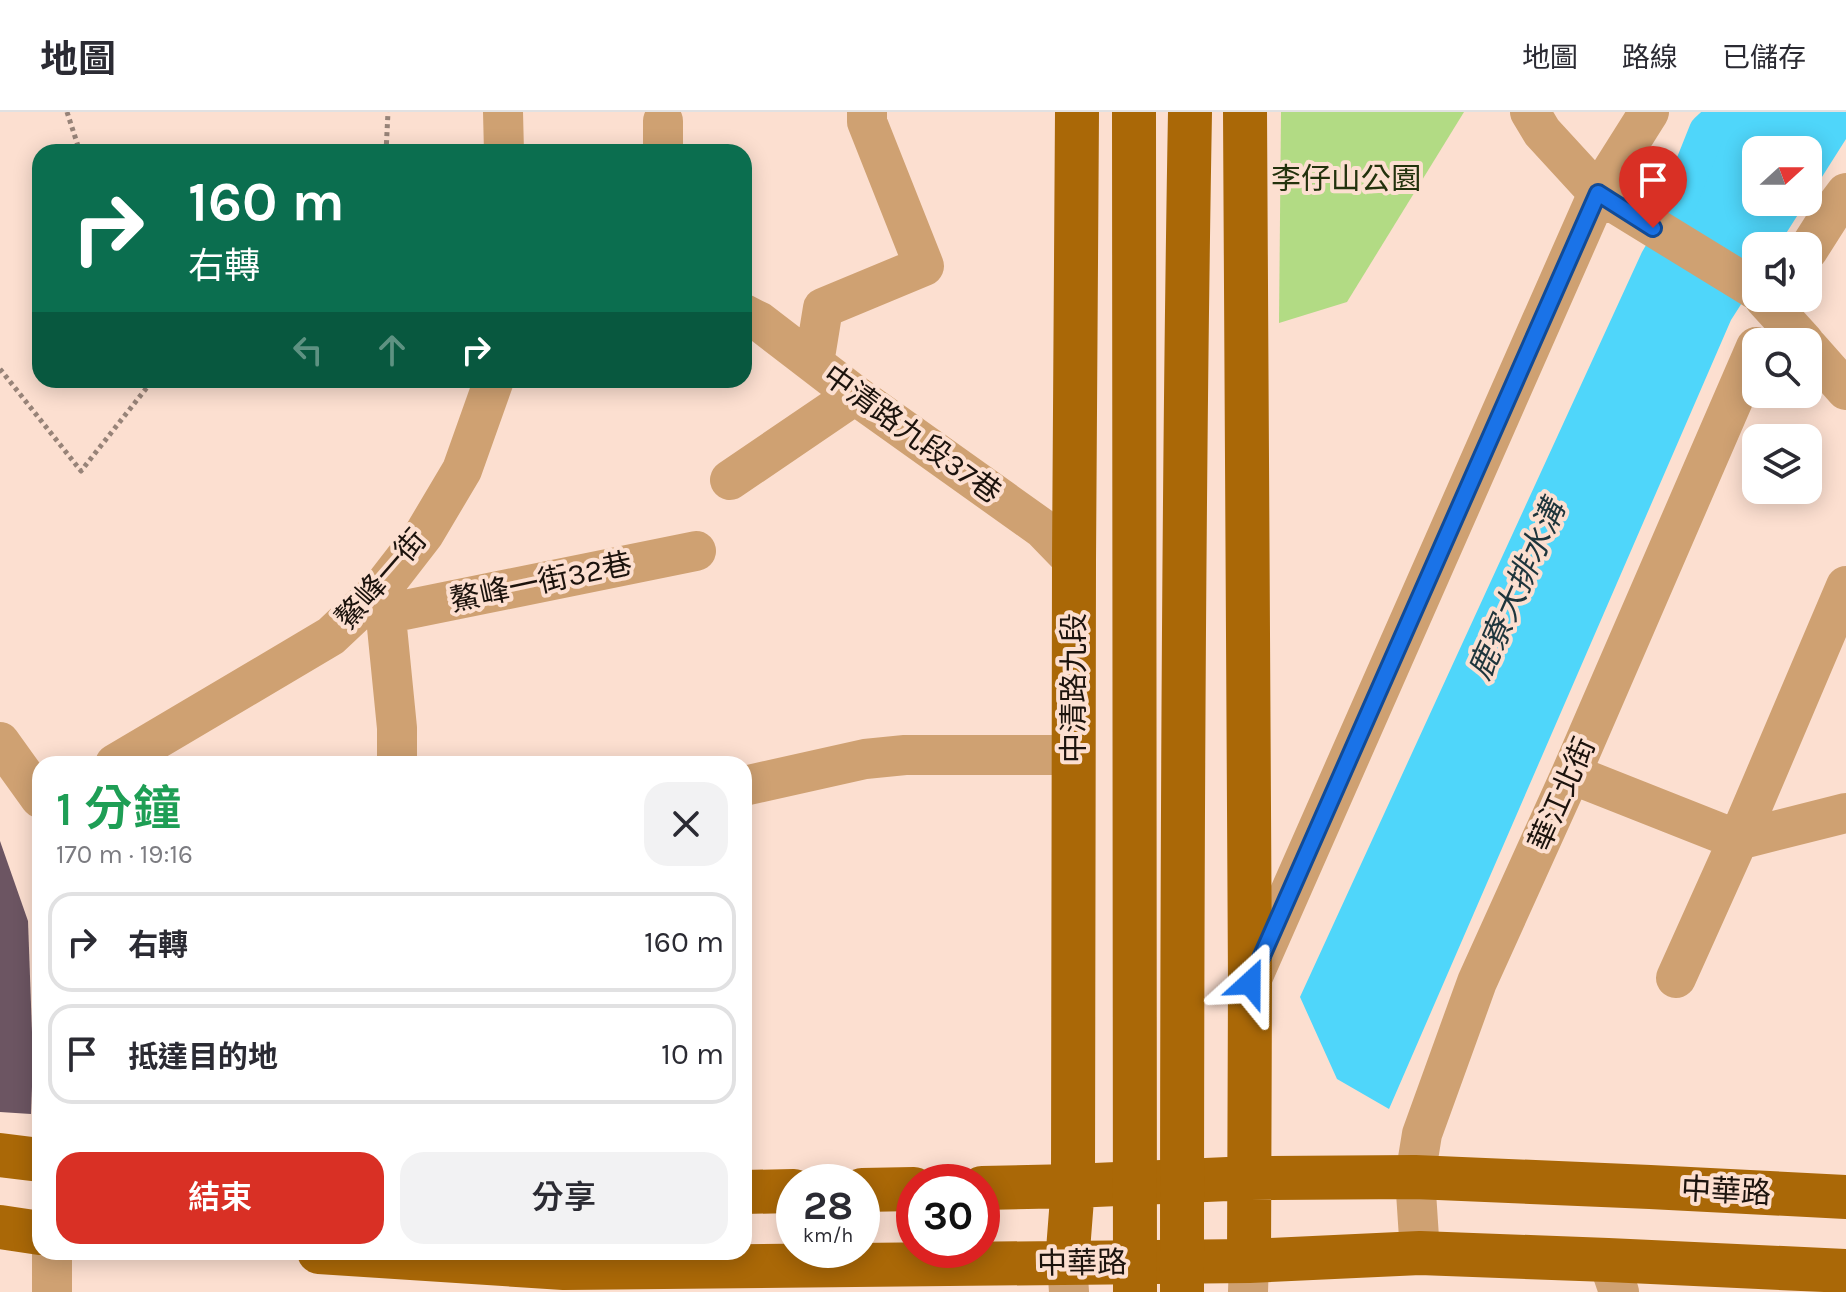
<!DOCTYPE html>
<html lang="zh-TW">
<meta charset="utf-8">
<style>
:root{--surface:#fff;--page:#f2f2f3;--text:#2b2b33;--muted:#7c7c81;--line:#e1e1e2;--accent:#d93025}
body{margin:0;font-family:Karla,"Noto Sans TC",sans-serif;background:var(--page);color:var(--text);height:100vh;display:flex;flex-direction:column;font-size:30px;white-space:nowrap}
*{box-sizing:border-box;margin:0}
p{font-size:26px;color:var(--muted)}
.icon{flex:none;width:44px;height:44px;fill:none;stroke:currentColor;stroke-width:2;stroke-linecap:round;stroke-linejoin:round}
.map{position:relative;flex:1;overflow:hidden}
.sheet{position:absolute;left:32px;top:644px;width:720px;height:504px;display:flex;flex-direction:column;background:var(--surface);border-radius:24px;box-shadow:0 4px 20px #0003}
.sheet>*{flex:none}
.banner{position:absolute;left:32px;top:32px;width:720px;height:244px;border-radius:24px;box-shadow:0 4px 20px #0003;background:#0b6e4f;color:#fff;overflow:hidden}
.needle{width:52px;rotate:69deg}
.controls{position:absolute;left:1742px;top:24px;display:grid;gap:16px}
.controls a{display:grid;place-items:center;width:80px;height:80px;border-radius:16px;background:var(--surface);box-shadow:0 4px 20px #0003;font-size:40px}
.speed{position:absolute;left:776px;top:1052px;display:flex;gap:16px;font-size:40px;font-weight:700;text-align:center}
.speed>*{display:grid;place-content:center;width:104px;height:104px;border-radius:50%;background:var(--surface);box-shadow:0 4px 20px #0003;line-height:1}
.speed small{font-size:20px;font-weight:400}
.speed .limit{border:12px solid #d22;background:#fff;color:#111}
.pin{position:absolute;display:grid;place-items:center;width:68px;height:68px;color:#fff;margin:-82px -34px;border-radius:50% 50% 50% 0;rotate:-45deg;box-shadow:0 0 8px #0007}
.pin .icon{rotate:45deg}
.me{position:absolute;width:88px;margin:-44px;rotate:24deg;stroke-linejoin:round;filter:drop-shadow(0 0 6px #0008)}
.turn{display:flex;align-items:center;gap:28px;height:168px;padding:0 24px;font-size:36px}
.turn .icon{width:104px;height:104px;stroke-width:2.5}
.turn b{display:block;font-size:56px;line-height:68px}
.lanes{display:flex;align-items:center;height:76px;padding:0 24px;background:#0003;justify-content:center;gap:40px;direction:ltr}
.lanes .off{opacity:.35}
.round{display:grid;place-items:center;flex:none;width:84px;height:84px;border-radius:24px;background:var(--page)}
.overview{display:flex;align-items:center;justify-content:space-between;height:136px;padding:0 24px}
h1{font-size:48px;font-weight:600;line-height:60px;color:#1e9e55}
.cta{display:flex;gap:16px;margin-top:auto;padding:16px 24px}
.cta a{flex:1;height:92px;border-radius:24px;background:var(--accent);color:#fff;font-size:32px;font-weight:600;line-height:92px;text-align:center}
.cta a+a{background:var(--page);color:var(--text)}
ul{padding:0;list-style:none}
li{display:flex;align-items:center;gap:24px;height:100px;margin:0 16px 12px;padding:0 8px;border:4px solid var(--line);border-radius:24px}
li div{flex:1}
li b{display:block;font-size:30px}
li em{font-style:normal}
header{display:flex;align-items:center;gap:48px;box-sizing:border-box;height:112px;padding:0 40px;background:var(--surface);border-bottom:2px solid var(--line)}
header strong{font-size:38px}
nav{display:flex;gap:44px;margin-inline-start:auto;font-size:28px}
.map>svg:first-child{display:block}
.green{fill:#b2db84}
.water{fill:#4fd6fa}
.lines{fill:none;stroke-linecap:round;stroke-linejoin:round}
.canal{stroke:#4fd6fa;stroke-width:36}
.building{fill:#6c5562}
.path{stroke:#978378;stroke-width:5;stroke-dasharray:4 4;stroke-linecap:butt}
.minor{stroke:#cfa172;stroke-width:40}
.major{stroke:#aa6807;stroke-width:44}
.major-bridge{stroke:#aa6807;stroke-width:44}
.route-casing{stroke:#114b97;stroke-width:20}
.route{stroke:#1a73e8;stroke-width:14}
.labels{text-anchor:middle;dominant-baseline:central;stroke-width:8;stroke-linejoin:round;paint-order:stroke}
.park-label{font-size:30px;fill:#23320d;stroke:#fcdfd0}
.street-label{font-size:30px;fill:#1c130d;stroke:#fcdfd0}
.water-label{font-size:32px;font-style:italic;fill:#1e353c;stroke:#fcdfd0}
</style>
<header>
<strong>地圖</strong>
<nav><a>地圖</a><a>路線</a><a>已儲存</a></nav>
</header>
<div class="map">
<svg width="1846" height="1180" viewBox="0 0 1846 1180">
<rect width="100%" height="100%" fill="#fcdfd0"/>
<!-- green -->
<path class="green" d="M1281,0H1464L1347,190L1279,211Z"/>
<!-- water -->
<path class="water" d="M1724,0H1846V27L1808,87V38H1756V90H1806L1778,134H1756V169L1731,208L1389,997L1337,967L1300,885L1642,140Z"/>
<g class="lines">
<!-- canal -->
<path class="canal" d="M1677,94L1707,19L1728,0"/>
</g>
<!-- building -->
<path class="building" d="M0,729L28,809L33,948L31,1002L0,1000Z"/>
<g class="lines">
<!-- path -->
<path class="path" d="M67,0L80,40
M386,40L388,0
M0,257L81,359L152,269L163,268"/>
<!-- minor -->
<path class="minor" d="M503,0L504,40
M1530,0L1542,20L1598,81L1756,178
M663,40V9
M1808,138L1834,97L1846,81
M1764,186L1804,230
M744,202L760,210L855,283L1043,417L1074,449
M1808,235L1846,278
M814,251L823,196L924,154L867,10V0
M730,368L855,283
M383,475L397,616V652
M385,502L696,439
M0,630L40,686
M115,652L331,524L383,475L424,422L462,358L494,268
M1571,662L1738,728L1846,701
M744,674L865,647L905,643H1074
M1676,866L1738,728L1846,474
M1250,871L1598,81L1649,0
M52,1140V1180
M1420,1141L1415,1065L1422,1022L1477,870L1571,662L1756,235
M1608,1148L1619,1180
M1067,1151L1069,1180
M1248,1180L1249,1149"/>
<!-- major -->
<path class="major" d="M1245,0L1250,871L1249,1149
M0,1043L40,1048
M982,1076L1073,1074L1250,1066L1415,1065L1650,1075L1846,1085
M862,1078L914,1077
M744,1080L794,1079
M0,1115L40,1121
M319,1140L564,1156L1249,1149L1420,1141L1608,1148L1846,1159
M1067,1151L1073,1074L1074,449L1077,0"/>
<!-- major-bridge -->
<path class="major-bridge" d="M1134,0L1135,1180
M1182,1180C1182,787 1183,393 1190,0"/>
</g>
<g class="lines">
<defs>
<path id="route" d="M1250,871L1598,81L1653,116"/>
</defs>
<!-- route casing -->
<use href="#route" class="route-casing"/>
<!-- route -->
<use href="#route" class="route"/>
</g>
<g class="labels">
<!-- park labels -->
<g class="park-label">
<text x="1346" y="67">李仔山公園</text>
</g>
<!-- street labels -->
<g class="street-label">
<text transform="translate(912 322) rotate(36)">中清路九段37巷</text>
<text transform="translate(381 467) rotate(-49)">鰲峰一街</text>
<text transform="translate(541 470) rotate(-12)">鰲峰一街32巷</text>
<text transform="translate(1074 576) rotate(-90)">中清路九段</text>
<text transform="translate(1562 682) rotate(-66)">華江北街</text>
<text transform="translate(1726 1079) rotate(3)">中華路</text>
<text transform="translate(1082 1151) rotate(-1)">中華路</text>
</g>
<!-- water labels -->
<g class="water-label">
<text transform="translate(1517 478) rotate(-66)">鹿寮大排水溝</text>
</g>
</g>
</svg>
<div class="controls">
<a><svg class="needle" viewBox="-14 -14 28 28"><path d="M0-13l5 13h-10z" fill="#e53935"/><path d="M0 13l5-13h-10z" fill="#7c7c81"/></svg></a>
<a><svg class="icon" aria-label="sound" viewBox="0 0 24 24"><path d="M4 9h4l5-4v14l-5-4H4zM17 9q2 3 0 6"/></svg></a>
<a><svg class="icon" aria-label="search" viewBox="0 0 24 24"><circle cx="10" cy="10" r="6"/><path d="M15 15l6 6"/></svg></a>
<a><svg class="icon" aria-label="layers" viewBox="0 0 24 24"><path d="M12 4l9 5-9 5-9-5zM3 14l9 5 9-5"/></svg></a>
</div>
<div class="speed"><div>28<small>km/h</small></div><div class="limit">30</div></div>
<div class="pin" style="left:1653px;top:116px;background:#d93025"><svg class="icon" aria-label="arrive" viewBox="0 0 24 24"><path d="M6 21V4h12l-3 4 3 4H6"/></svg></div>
<svg class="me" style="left:1250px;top:871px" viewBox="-20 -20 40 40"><path d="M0-17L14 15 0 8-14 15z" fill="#1a73e8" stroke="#fff" stroke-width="4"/></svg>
<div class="banner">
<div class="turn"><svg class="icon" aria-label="right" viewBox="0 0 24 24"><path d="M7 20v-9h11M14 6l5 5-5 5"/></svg><div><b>160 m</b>右轉</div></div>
<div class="lanes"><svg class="icon off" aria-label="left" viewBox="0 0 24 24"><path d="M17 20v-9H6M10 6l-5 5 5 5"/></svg><svg class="icon off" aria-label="ahead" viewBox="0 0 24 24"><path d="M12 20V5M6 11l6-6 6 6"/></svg><svg class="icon" aria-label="right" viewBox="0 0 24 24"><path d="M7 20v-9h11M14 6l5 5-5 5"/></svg></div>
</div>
<section class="sheet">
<div class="overview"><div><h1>1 分鐘</h1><p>170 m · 19:16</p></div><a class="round"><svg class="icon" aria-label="close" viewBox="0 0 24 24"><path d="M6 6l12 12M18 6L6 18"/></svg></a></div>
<ul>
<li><svg class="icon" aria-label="right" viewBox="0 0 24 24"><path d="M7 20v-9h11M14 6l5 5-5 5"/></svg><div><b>右轉</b></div><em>160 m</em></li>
<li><svg class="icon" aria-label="arrive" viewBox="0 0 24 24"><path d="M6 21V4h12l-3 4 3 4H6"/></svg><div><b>抵達目的地</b></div><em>10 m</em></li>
</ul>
<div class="cta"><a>結束</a><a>分享</a></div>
</section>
</div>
